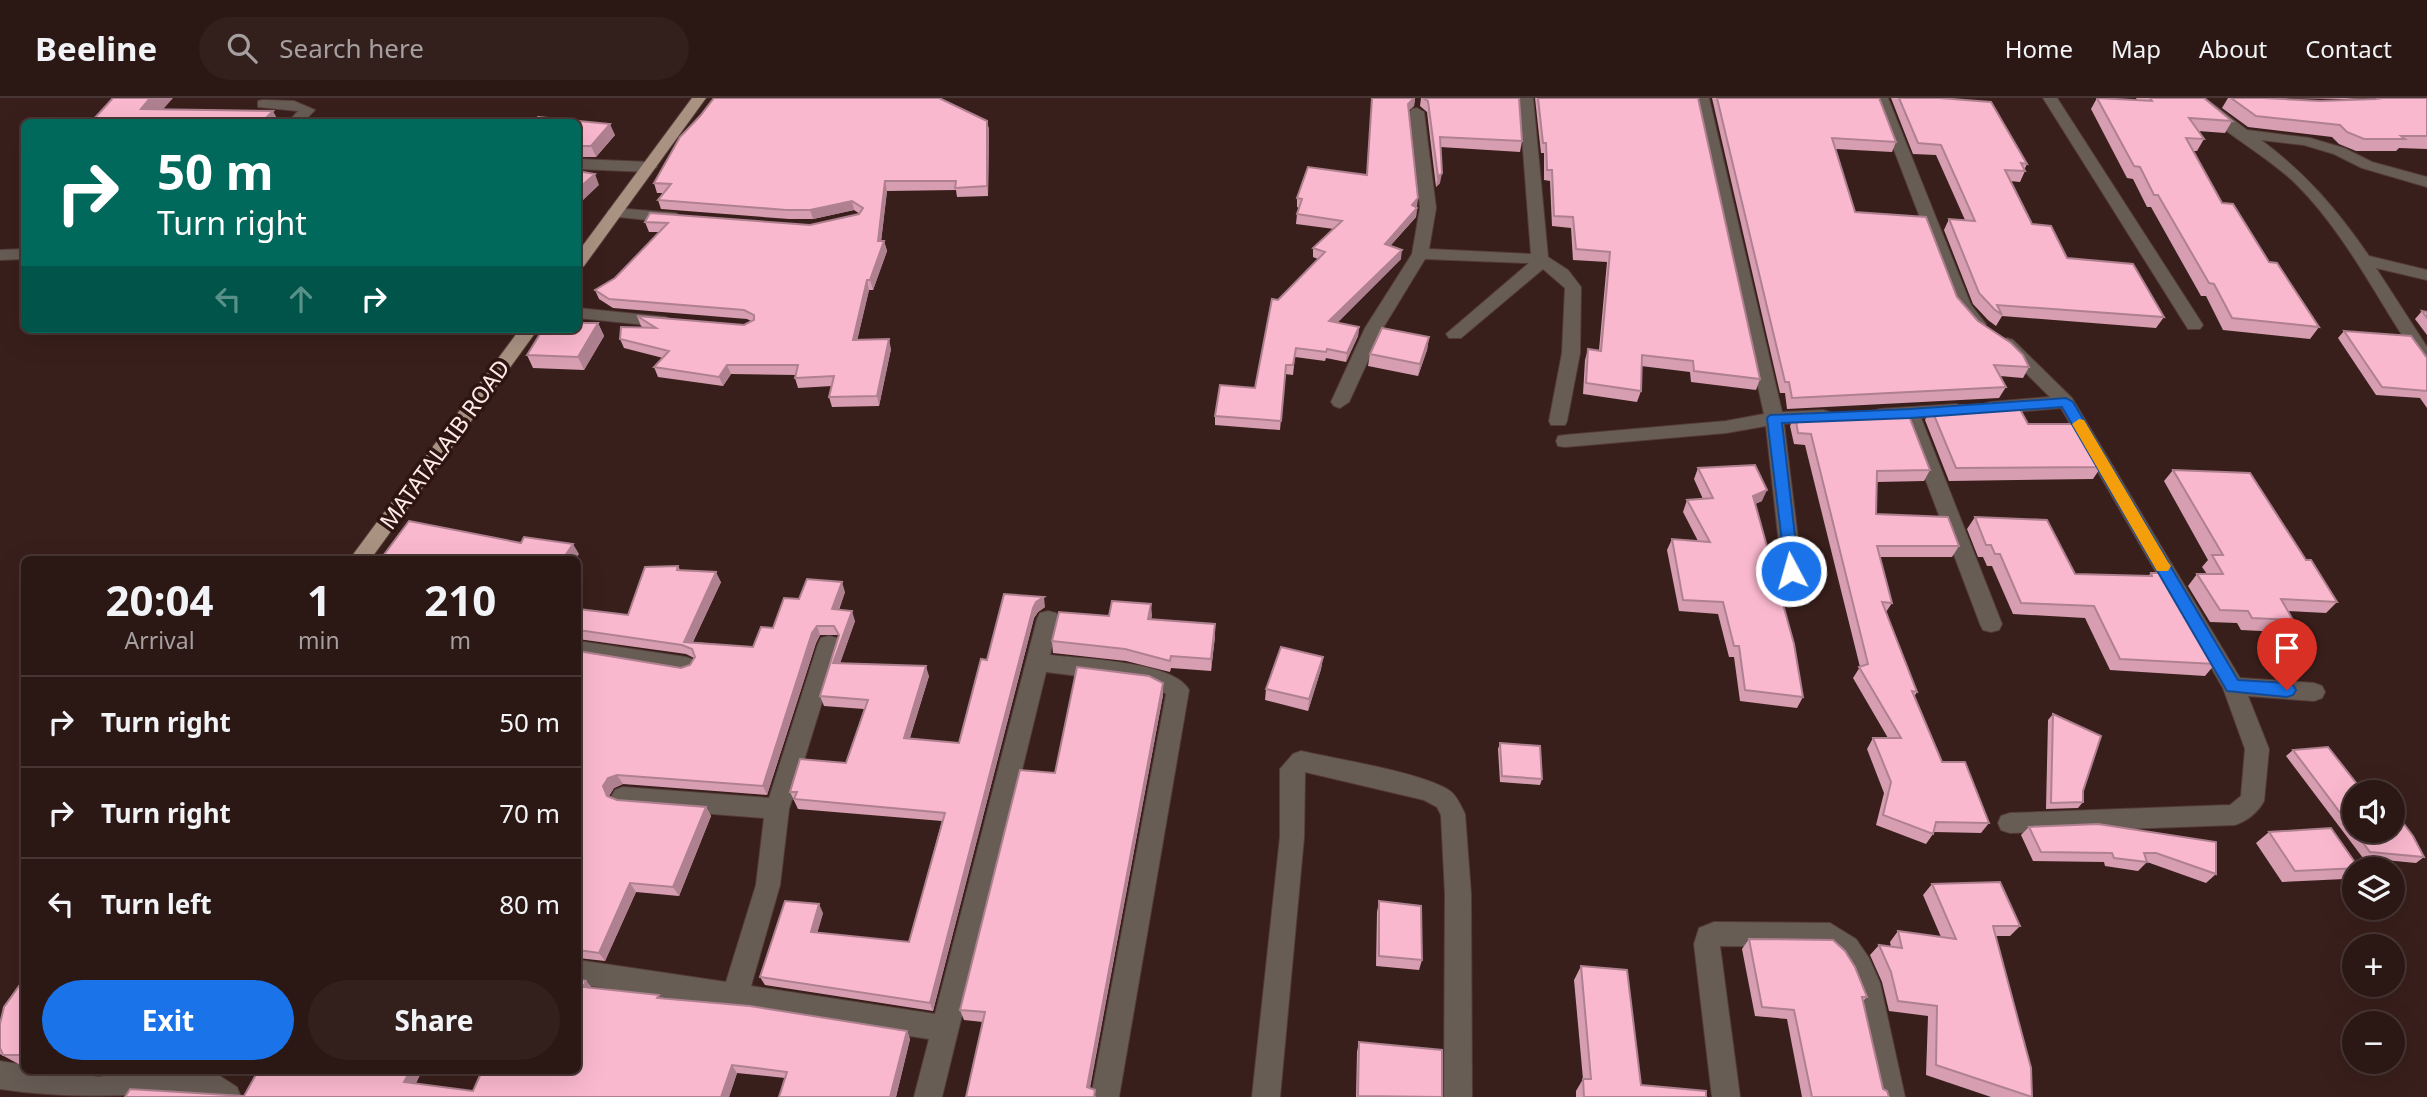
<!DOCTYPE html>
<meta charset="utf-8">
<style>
:root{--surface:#2b1714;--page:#33201d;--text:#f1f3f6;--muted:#a69fa0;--line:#473634;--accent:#1a73e8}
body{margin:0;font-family:"Noto Sans",sans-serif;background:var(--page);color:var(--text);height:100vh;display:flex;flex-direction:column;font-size:26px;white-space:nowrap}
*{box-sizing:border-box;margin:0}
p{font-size:23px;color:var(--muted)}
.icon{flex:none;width:38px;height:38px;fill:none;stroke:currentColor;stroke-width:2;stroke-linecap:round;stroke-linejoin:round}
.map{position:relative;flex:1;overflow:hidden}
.sheet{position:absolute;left:21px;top:458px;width:560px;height:518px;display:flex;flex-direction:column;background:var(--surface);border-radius:10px;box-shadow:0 7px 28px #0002,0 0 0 2px var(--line)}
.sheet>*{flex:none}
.top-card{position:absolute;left:21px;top:21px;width:560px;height:214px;border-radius:10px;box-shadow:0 7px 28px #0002,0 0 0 2px var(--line);background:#00695c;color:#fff;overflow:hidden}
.tools{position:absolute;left:2342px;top:682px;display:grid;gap:14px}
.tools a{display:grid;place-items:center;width:63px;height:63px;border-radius:50%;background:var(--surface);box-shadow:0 7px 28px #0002,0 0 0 2px var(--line);font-size:35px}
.pin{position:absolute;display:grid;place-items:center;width:60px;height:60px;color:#fff;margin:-72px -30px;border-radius:50% 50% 50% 0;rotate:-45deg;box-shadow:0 0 7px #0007}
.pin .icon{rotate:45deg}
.me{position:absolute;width:77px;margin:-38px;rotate:354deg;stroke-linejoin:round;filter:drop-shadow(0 0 5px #0008)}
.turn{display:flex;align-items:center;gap:24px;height:147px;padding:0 21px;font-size:32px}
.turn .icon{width:91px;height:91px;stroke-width:2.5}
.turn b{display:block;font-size:49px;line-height:60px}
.lanes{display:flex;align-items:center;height:66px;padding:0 21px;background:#0003;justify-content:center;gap:35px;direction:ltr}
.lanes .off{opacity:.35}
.eta{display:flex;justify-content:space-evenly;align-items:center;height:119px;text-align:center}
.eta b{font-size:42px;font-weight:700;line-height:49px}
.primary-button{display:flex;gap:14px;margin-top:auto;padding:14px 21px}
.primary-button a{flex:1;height:80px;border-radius:42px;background:var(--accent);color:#fff;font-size:28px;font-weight:700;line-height:80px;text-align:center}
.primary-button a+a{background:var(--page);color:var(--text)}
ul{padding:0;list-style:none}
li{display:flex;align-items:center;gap:21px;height:91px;padding:0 21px;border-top:2px solid var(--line)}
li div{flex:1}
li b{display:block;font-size:26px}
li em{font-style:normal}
header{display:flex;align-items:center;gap:42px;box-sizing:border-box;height:98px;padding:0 35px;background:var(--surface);border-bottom:2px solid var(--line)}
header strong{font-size:33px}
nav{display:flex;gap:38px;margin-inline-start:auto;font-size:24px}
.search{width:490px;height:63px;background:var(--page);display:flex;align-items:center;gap:18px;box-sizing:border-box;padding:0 24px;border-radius:38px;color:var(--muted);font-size:26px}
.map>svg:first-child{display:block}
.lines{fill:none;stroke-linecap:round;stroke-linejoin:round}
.minor-casing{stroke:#553c38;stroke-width:2}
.major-casing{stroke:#553c38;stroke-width:2}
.minor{fill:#685d55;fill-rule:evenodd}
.major{fill:#a99282;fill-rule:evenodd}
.wall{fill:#d79eb1}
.shaded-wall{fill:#af8190}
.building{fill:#fab8ce;stroke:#af8190;stroke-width:2}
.route{fill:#1a73e8;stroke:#114b97;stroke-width:2}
.slow{fill:#f59e0b}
.labels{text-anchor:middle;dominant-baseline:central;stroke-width:7;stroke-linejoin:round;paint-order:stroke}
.street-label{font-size:23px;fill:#feebe8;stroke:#2f1512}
</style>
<header>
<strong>Beeline</strong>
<div class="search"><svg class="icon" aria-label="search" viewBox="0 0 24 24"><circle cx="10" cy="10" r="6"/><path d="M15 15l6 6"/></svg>Search here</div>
<nav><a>Home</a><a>Map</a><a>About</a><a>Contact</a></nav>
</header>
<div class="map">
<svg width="2427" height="999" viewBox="0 0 2427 999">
<rect width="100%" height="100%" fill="#391f1b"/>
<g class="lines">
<defs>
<path id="minor" d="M1519,0H1533L1548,159L1568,172L1581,189L1580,255L1567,323L1565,327H1551L1549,323L1562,255L1565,190L1543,171L1461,240H1449L1446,236L1529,165L1425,161L1383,230L1349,304L1340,310L1334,308L1331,304L1365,230L1412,156L1420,110L1410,14L1412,11L1417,10L1424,14L1436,110L1429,151L1531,156Z
M1695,0H1709L1782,314L1823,312L1830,314L1832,318L1830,322L1784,326L1802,473L1799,478L1792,481L1785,478L1782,473L1766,328L1726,335L1565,349L1558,348L1556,343L1558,338L1565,337L1726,323L1764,316Z
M1874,0H1888L1971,207L1986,226L1983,230H1971L1954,208Z
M2043,0H2057L2203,227L2200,231H2188Z
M2189,0H2205L2247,32L2310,40L2344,50L2372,64L2427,79V89L2362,70L2334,56L2304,47L2261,42C2306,75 2338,113 2369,158L2427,172V182L2376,170L2427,249V268L2421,266C2380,207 2348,138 2297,87C2265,55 2216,32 2189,0Z
M263,2L294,3L315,12L303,24H288L298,13L258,9V3Z
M578,61L649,64L657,69L649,74L578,71Z
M615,110L676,115L684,120L676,125L609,118L607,115L609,112Z
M24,151V161L0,162V152Z
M578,210L666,219L675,224L666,229L578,220Z
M2007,240L2013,242L2072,300L2240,580L2314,585L2322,588L2325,594L2322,600L2314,603L2248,598L2269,651L2264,703C2258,714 2247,723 2235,727L2010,735L2001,732L1998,725L2001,718L2010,715L2230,707L2241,698L2245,651L2223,590L2061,310L1991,316L1984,314L1982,310L1984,306L1991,304L2050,299L2001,250L1998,246Z
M1956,306L1963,308L1965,312L1963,316L1921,320L2002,526L1999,532L1991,534L1983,532L1980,526L1903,322L1873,321L1871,317L1873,313L1880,311Z
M1048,513L1056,515L1059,521L1050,557C1081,561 1174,563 1189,592L1119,999H1091L1166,596L1151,587L1046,574L942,999H914L929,941L578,886V862L726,884L756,787L764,720L623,709L615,706L611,699L615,692L623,689L769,700L818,546L821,540L829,538L837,540L840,546L789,711L780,787L751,888L935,916L1037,521L1040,515Z
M578,543L686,559L694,562L697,568L694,574L686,577L578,559Z
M1301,653C1336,661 1425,675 1450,693C1457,698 1461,708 1465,716L1471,796L1472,999H1444L1445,796L1441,717L1437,709L1424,702L1305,674L1304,739L1280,999H1252L1280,739V671L1293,656Z
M1714,824L1830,825L1856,841L1869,860L1880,885L1905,999H1877C1869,955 1866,876 1826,849L1720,848L1740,999H1712L1694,846L1699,830Z
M0,963L24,967V973H60L99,979L126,973H212L237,989L241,999L146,996C100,999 46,998 0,991Z"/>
<path id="major" d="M692,0H706L584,168L578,170V154Z
M520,231H538L370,462H349Z"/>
</defs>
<!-- minor casing -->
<use href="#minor" class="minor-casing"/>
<!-- major casing -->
<use href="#major" class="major-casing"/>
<!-- minor -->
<use href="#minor" class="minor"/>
<!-- major -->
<use href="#major" class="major"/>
</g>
<!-- wall -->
<path class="wall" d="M1415,0L1414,8L1409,12L1417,109L1416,119L1390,148L1401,161L1337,225L1359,229L1358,238L1346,264L1326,260L1325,263L1295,259L1293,277L1285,276L1280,332L1215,327V318L1255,290L1278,202L1318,161L1313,159V150L1334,131L1296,126L1297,116L1299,110L1297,109V100L1367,77Z
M1421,0H1519L1522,43L1520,54L1440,49V85L1436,89L1427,14L1420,8Z
M1535,0H1698L1760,281L1756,292L1691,284L1690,274L1641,268V293L1637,304L1583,296L1585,262L1588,251L1599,252L1607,164L1573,162L1571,130L1552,128L1550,83L1544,82V55H1541Z
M1712,0H1879L1896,44L1892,54L1836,51L1855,114L1957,199L1978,223L2029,269L2023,280L2000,278L2006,289L1999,300L1787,311L1785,295H1780Z
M1891,0H1939L2027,66L2024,72L2025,73L2020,84L2010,83L2032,126L2067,160L2164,219L2156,230L2002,218L1996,228L1988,222L1973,206L1944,132L1949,121L1965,122L1936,57L1913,56Z
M2097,0L2137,2L2136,0H2204L2232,23L2225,35L2198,33L2204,41L2197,53H2193L2222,105L2319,229L2310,241L2223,232L2206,198H2201L2151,109H2147L2133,81L2127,80L2091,11Z
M2228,0H2263L2320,3L2427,0V51L2399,50L2396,53H2356L2339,46L2332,39L2248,29L2222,10Z
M2278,0H2364L2344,1Z
M987,23L989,32L988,98L957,99L956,92L887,93L881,143H884L887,153L873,192H869L857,242L891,251L879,308L832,309L829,299L832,288L798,290L795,280L796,277L731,276L723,288L658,279L654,269L663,260L624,250L620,241L644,230L641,228L637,218L744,227L751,223L747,221L613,210L599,201L595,192L615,180L659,134H649L645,124L810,127L860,116L854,112L813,121H789L661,111L658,102L663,95H657L654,85Z
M578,24L615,37L596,59H578Z
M2422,213L2427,214V237L2415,221Z
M598,225L604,238L584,272L533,270L527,257Z
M2344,233L2427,260V310L2420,300L2376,297L2338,240Z
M1429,239L1427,252L1418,278L1368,268L1370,256Z
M1931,310L2028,326L2101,369L2093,381L1949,383L1925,322Z
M1795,317L1930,372L1924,383L1877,384L1876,416L1959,448L1952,459H1880L1892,505L1886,514L1917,594L1914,599L1942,664L1989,725L1981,735L1934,734L1933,736L1926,746L1876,727L1884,695L1867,651L1873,640H1888L1853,580L1860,569L1805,347L1794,346L1790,328Z
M1698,370L1762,403L1755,406L1803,599L1797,610L1740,603L1734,559H1729L1718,516L1679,513L1667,452L1672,441L1698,443L1683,414L1687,402L1703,401L1694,381Z
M2173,372L2306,462L2337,504L2326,515L2288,513L2293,522L2282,534L2241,532L2237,525L2210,524L2188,488L2197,476H2207L2202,469L2208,462L2164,383Z
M1975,419L2075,476L2148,478L2151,475L2192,512L2188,516L2215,566L2205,578L2110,572L2085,520L2013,516L1992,468H1987L1983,459H1978L1967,431Z
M678,468L680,472L721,484L693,544L753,549L773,530L799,501L845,494L839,512L855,523L840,565L929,578L910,640L959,645L987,562L1004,496L1045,509L1038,514L1034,520L933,913L765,887L760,879L823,815L817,835L909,844L942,723L798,711L790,694L846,665L864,611L824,608L820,598L838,539V537H820L816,545L767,697L623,686L614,690L609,698V699L617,702L706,709L711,718L679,798L636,794L605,863L578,860V553L681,570L690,567L694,560L686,556L578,541V511L628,517Z
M1152,517L1151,521L1215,538L1211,573L1171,570L1170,574L1126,563L1053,555L1052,543L1109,518Z
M1323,559L1321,571L1308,613L1265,602L1266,591Z
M1163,585V597L1090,990L1096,999L983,924L964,922L960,912L1055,675Z
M2053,616L2083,693V704L2078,710L2046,711L2048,622Z
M1500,645L1542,681L1540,687L1500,684L1498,651Z
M2293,652L2361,691L2424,759L2416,765L2363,760L2286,658Z
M2098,726L2216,776L2206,785L2147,764L2138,773L2105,768L2104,764L2033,763L2021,737L2029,729Z
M2269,734L2359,770L2357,772H2354V774L2345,781L2282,784L2256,745Z
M1932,786L2020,828L2010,838H1996L2032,999H1991L1926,977L1928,918L1889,913L1882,884L1870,857L1879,847L1891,849L1890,844L1898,833L1941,839L1923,797Z
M1379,803L1422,862L1419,872L1376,868L1377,814Z
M1749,841L1867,899L1863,903L1883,991L1889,999H1802L1787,921L1755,918L1742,851Z
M1581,868L1641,987L1706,999H1576V993L1583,981L1574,882Z
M24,881V969L0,956V926Z
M586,883L592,890L907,933L910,941L896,999H779L785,980L737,975L729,999L244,998L416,986L473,993Z
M1359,944L1442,999H1356L1357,954Z
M77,973H115L99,976Z"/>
<!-- shaded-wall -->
<path class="shaded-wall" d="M150,0H173L152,24L141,11Z
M1415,0L1414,8L1407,14L1408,6Z
M273,13L279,24H262Z
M987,23L989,32L988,98L987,88Z
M610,26L615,37L596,59L591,48Z
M1442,75L1440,85L1436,89L1438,79Z
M595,76L599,87L578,107V91Z
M885,83L887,93L880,153L878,143Z
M1418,100L1417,109L1411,116L1412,107Z
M852,103L854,112L813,121L810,112Z
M1417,110L1416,119L1384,155L1385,146Z
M884,143L887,153L873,192L870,182Z
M1402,152L1401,161L1329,233V223Z
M867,182L869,192L855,252L853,242Z
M598,225L604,238L584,272L578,259Z
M1359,229L1358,238L1346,264L1347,255Z
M1429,239L1427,252L1418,278L1420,266Z
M889,241L891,251L879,308L877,298Z
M727,267L731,276L723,288L719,279Z
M1767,392L1762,403L1748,409L1753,398Z
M573,446L579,456L575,462H562Z
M716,474L721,484L690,550L684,544Z
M842,484L845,494L835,521L832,511Z
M1044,499L1045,509L1038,514L1034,520L933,913L930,905L1033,510L1036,504Z
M1151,506L1152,517L1149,533L1148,521Z
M852,513L855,523L837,574L833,565Z
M1215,526V538L1211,573V561Z
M817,528L820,537L816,545L767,697L763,688L812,535Z
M1323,559L1321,571L1308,613L1309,601Z
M926,568L929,578L907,649L904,640Z
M1163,585V597L1088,999L1087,989Z
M617,677L623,686L614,690L609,698L613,707L607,698L603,688L608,680Z
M706,709L711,718L679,798L673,789Z
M630,785L636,794L605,863L599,855Z
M819,806L823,815L815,843L811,834Z
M586,883L593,891L583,889Z
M907,933L910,941L896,999H890Z
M732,967L737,975L729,999H721Z
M93,973H115L99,976Z
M410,973H422L413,992L404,984Z"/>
<!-- building -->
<path class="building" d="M113,0H150L141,11L273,13L262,24H91Z
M714,0H939L987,23V88L955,90L956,83H885L878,143H884L870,182H867L853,242L889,241L877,298L829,299L834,278L795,280L798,267H727L719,279L654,269L669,253L620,241L621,229L656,230L637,218L744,227L754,222V217L744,212L609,201L595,192L615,180L668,125L645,124L650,115L810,127L859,116L863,110L852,103L810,112H786L658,102L671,86L654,85L680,39L700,18Z
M1372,0H1414L1408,6L1418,100L1412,107L1417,110L1385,146L1402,152L1329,223L1359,229L1347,255L1327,251L1326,254L1296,250L1293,267H1286L1281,323L1215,318L1220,287L1255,290L1272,201L1278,202L1325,154L1313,150L1342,123L1297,116L1302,101L1297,100L1308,69L1367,77Z
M1423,0H1519L1522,43L1440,39L1442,75L1438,79L1428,3Z
M1538,0H1698L1760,281L1694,273L1693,263L1642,257L1641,293L1586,285L1588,251L1601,253L1610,154L1576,151L1573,119L1554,118L1552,72H1547L1546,45H1543Z
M1717,0H1879L1896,44L1832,40L1855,114L1926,119L1957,199L1978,223L2011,245L2023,257L2029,269L1994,267L2006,289L1792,300L1789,284H1785Z
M1899,0H1939L1991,4L2027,66L2021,65L2025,73L2005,72L2032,126L2051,128L2067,160L2133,166L2164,219L1997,207L2002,217L1994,211L1979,195L1949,121L1975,123L1941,47L1918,45Z
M2097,0L2152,3L2150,0H2204L2232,23L2189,20L2204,41L2186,40L2222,105L2233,106L2269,164L2277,165L2319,229L2232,220L2214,186L2209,185L2158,97H2154L2140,69L2134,68Z
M2231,0H2263L2320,3L2376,1L2383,0H2427V38H2401L2405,41H2364L2347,34L2340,27L2256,18Z
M538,19L610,26L591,48H578V24H533Z
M578,73L595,76L578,91Z
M2422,213L2427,214V220Z
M578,225H598L578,259L527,257L543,231H578Z
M1382,230L1429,239L1420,266L1370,256Z
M2344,233L2411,238L2427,260V293L2382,289Z
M2016,304L2028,326H2073L2101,369L1956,370L1931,310Z
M1907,313L1930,372L1877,373L1876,416L1948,419L1959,448H1877L1892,505L1882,504L1917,594L1912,593L1942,664H1965L1989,725L1936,724L1933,736L1883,717L1891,684L1873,640H1901L1859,569L1868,566L1811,336L1798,335L1795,317Z
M1755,367L1767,392L1753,398L1794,546L1803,599L1745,592L1739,548H1734L1723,504L1683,502L1672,441L1710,444L1687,402L1713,400L1698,370Z
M2173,372L2250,375L2306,462H2311L2337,504L2281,501L2293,522L2252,520L2248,513L2220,512L2197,476H2223L2212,457H2223Z
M1975,419L2047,422L2075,476L2152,478L2151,475H2170L2192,512H2186L2215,566L2120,561L2094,508L2021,505L2000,456H1995L1991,447H1986Z
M409,423L521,445L524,439L573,446L562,462H380Z
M678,468L677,472L716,474L684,544L753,549L761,529L773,530L784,500L799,501L807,481L842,484L832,511L852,513L833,565L926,568L904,640L959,645L981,561L987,562L1004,496L1044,499L1036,504L1033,510L930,905L760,879L785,803L819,806L811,834L909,844L945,715L794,701L797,694H790L800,661L846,665L868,602L820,598L839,537L834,528H817L812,535L763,688L617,677L608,680L603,688L607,698L617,702L706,709L673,789L630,785L599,855L578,852V597L581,590H578V553L681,570L690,567L695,559L692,551L682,547L578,532V511L628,517L645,469Z
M1112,503L1151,506L1148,521L1215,526L1211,561L1171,558L1170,563L1125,551L1052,543L1059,514L1109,518Z
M1281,549L1323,559L1309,601L1266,591Z
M1077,569L1149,578L1163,585L1087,989L1095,992L1094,999H966L985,914L960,912L1020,672L1055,675Z
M2053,616L2101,638L2083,693V704L2051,705Z
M1500,645L1540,648L1542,681L1502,678Z
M2328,649L2361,691H2379L2382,695H2354V733L2293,652Z
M2392,710L2413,738L2424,759L2370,754L2354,733H2392Z
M2098,726L2216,744V776L2156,755H2144L2147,764L2114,760L2112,755L2041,754L2029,729Z
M2331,730L2359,770L2295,773L2269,734Z
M2000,784L2020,828H1993L2031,970L2032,999L1936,967L1937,908L1898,903L1891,874L1879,847L1902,850L1898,833L1956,841L1932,786Z
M1379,803L1421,808L1422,862L1379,858Z
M1749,841L1833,842L1845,853L1855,869L1867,899H1862L1883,991L1887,993L1889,999H1812L1794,912L1762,909Z
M1581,868L1627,872L1641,987L1706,993V999H1584L1583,981H1591Z
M24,881V957H3L0,950V926L4,909Z
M578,881L586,883L583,889L659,897L657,900L750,908L907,933L890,999H779L787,974L732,967L721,999H125L130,991L244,998L258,973H410L404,984L473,993L482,973H578Z
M1359,944L1442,952V999L1358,998Z"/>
<!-- route -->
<path class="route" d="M2066,300L2073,304L2238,582L2287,585L2293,587L2296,592L2293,597L2287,599L2227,593L2062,309L1910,320L1782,325L1799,473L1797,477H1786L1767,320L1770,317L1910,311Z"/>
<!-- slow -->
<path class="slow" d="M2079,321L2084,322L2168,464L2171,468L2168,473H2157L2072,326Z"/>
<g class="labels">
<!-- street labels -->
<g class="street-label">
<text transform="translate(444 346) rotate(-54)">MATATALAIB ROAD</text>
</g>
</g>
</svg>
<div class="tools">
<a><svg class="icon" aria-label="sound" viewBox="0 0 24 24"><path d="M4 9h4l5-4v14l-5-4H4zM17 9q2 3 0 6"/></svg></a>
<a><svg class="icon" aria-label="layers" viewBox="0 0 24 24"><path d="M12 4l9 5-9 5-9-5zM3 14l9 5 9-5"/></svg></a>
<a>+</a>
<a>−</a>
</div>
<div class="pin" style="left:2287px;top:592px;background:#d93025"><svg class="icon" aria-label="arrive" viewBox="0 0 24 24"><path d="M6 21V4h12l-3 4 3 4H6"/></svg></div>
<svg class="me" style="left:1791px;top:473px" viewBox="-20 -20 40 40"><circle r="17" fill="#1a73e8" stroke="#fff" stroke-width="3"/><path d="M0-11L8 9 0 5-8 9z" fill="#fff"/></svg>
<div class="top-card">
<div class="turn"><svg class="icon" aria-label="right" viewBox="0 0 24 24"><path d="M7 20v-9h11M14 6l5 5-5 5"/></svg><div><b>50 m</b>Turn right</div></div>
<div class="lanes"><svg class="icon off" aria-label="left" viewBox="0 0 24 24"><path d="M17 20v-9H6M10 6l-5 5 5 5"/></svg><svg class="icon off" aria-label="ahead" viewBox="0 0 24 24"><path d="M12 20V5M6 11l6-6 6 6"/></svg><svg class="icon" aria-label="right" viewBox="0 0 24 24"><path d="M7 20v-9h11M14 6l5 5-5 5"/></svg></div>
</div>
<section class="sheet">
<div class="eta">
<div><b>20:04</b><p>Arrival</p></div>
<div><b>1</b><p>min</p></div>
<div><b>210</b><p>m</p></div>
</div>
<ul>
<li><svg class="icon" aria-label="right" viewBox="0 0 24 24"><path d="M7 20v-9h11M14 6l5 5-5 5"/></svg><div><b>Turn right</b></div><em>50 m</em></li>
<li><svg class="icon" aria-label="right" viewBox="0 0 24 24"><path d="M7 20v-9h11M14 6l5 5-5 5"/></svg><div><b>Turn right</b></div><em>70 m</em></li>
<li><svg class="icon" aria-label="left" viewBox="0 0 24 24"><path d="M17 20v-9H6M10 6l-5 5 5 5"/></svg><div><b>Turn left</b></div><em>80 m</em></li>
</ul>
<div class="primary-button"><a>Exit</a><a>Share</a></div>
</section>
</div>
